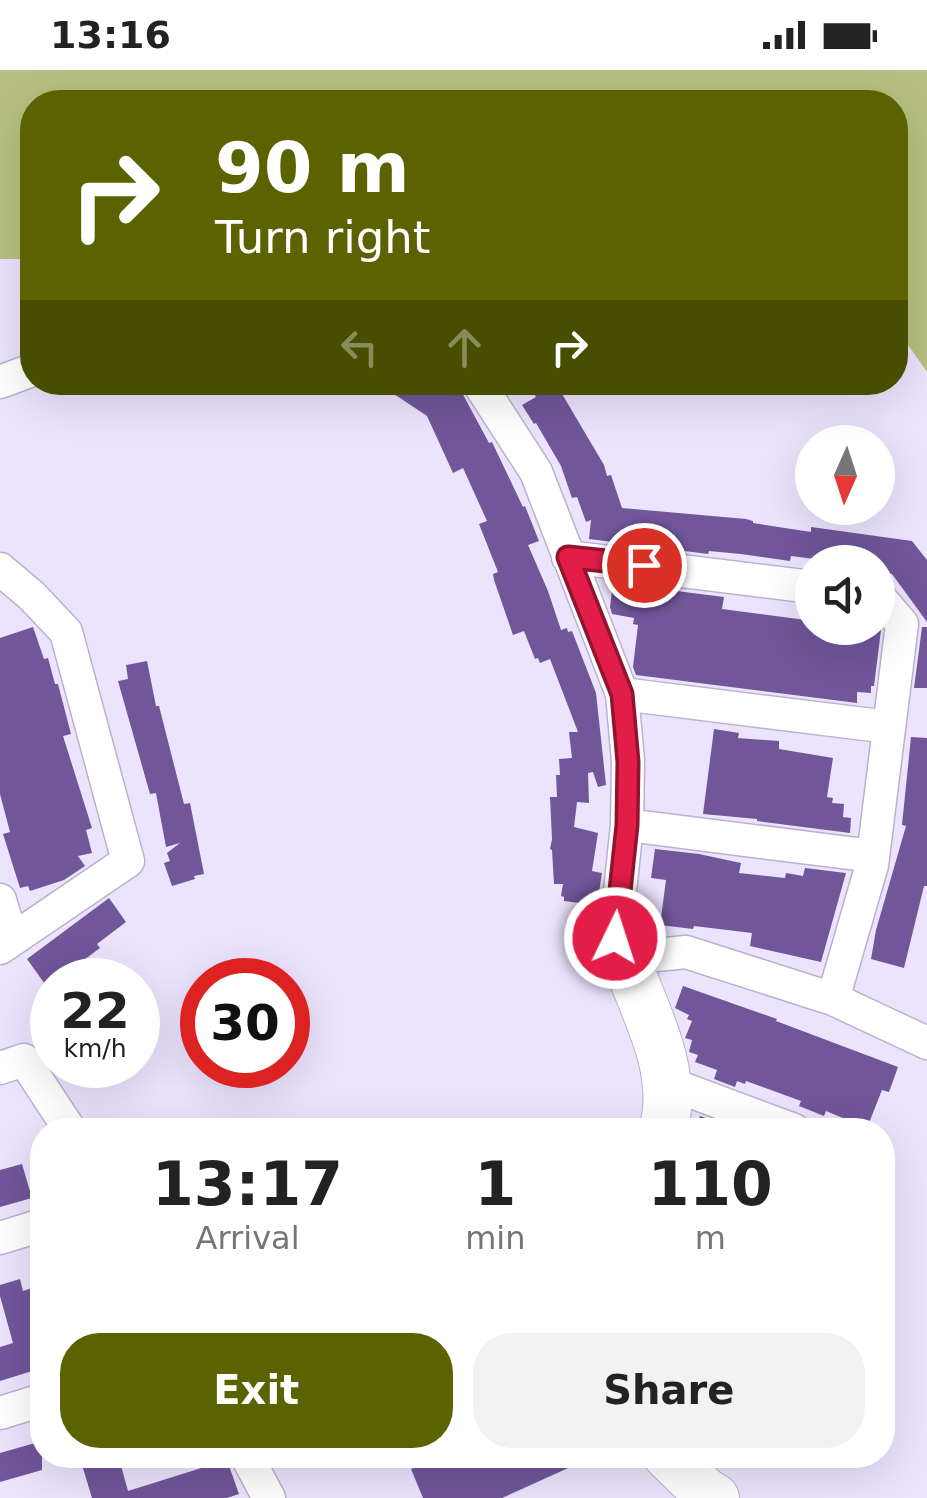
<!DOCTYPE html>
<style>
:root{--surface:#fff;--page:#f2f2f2;--text:#222;--muted:#767676;--accent:#5b6200}
body{margin:0;font-family:"DejaVu Sans",sans-serif;background:var(--page);color:var(--text);height:100vh;display:flex;flex-direction:column;font-size:38px;white-space:nowrap}
*{box-sizing:border-box;margin:0}
p{font-size:32px;color:var(--muted)}
.icon{flex:none;width:55px;height:55px;fill:none;stroke:currentColor;stroke-width:2;stroke-linecap:round;stroke-linejoin:round}
.map{position:relative;flex:1;overflow:hidden}
.sheet{position:absolute;left:30px;top:1048px;width:865px;height:350px;display:flex;flex-direction:column;background:var(--surface);border-radius:40px;box-shadow:0 10px 40px #0002}
.sheet>*{flex:none}
.top-card{position:absolute;left:20px;top:20px;width:888px;height:305px;border-radius:40px;box-shadow:0 10px 40px #0002;background:#5b6200;color:#fff;overflow:hidden}
.needle{width:65px;rotate:183deg}
.tools{position:absolute;left:795px;top:355px;display:grid;gap:20px}
.tools a{display:grid;place-items:center;width:100px;height:100px;border-radius:50%;background:var(--surface);box-shadow:0 10px 40px #0002;font-size:50px}
.speed{position:absolute;left:30px;top:888px;display:flex;gap:20px;font-size:50px;font-weight:700;text-align:center}
.speed>*{display:grid;place-content:center;width:130px;height:130px;border-radius:50%;background:var(--surface);box-shadow:0 10px 40px #0002;line-height:1}
.speed small{font-size:25px;font-weight:400}
.speed .limit{border:15px solid #d22;background:#fff;color:#111}
.pin{position:absolute;display:grid;place-items:center;width:85px;height:85px;color:#fff;margin:-42px;border:5px solid #fff;border-radius:50%;box-shadow:0 2px 10px #0007}
.me{position:absolute;width:110px;margin:-55px;rotate:4deg;stroke-linejoin:round;filter:drop-shadow(0 0 8px #0008)}
.turn{display:flex;align-items:center;gap:35px;height:210px;padding:0 30px;font-size:45px}
.turn .icon{width:130px;height:130px;stroke-width:2.5}
.turn b{display:block;font-size:70px;line-height:85px}
.lanes{display:flex;align-items:center;height:95px;padding:0 30px;background:#0003;justify-content:center;gap:50px;direction:ltr}
.lanes .off{opacity:.35}
.eta{display:flex;justify-content:space-evenly;align-items:center;height:170px;text-align:center}
.eta b{font-size:60px;font-weight:600;line-height:70px}
.primary-button{display:flex;gap:20px;margin-top:auto;padding:20px 30px}
.primary-button a{flex:1;height:115px;border-radius:40px;background:var(--accent);color:#fff;font-size:40px;font-weight:600;line-height:115px;text-align:center}
.primary-button a+a{background:var(--page);color:var(--text)}
.status{display:flex;justify-content:space-between;align-items:center;height:70px;padding:0 50px;background:var(--surface);direction:ltr}
.status svg{height:28px;fill:currentColor}
.map>svg:first-child{display:block}
.green{fill:#b7c081}
.building{fill:#71569a}
.lines{fill:none;stroke-linecap:round;stroke-linejoin:round}
.street-casing{stroke:#bbb1cf;stroke-width:35}
.secondary-casing{stroke:#bbb1cf;stroke-width:50}
.street{stroke:#fff;stroke-width:32}
.secondary{stroke:#fff;stroke-width:48}
.route-casing{stroke:#92132f;stroke-width:25}
.route{stroke:#e11d48;stroke-width:18}
</style>
<div class="status"><b>13:16</b><svg viewBox="0 0 49 12"><path d="M0 12V9h3v3zM5 12V6h3v6zM10 12V3h3v9zM15 12V0h3v12zM26 1h20v11H26zM47 4h2v5h-2z"/></svg></div>
<div class="map">
<svg width="927" height="1428" viewBox="0 0 927 1428">
<rect width="100%" height="100%" fill="#ece3fd"/>
<!-- green -->
<path class="green" d="M0,0H927V302L906,272L895,267V32H32V189H0Z"/>
<!-- building -->
<path class="building" d="M376,312H451L460,319L489,373L492,372L523,437L525,436L539,471L528,475L548,521L561,560L567,558L568,562L572,561L596,623L606,715L598,717L593,702L588,703L589,733L577,732L574,757L598,763L592,801L602,803L597,835L564,831V827L561,826L563,814H554L552,780L550,779L552,769L550,727H557L556,705H560L559,689L572,688L569,662H578L550,589L540,593L538,588L535,589L524,561L513,565L494,510L493,504L498,502L479,454L487,451L463,398L453,403L427,346Z
M527,312H555L604,395L607,406L611,405L622,438L746,449L753,451V453L811,462V457L912,471L927,490V552L892,504L878,503V492H838L791,486L790,491L741,484L709,481L708,484L589,469L591,450L586,452L577,427L572,428L561,396L536,353L534,354L522,335L536,327Z
M613,513L724,527L722,539L806,550L812,553V558L878,556L881,560L874,616H871V623L857,622V633L636,605L633,597L638,555L633,554L634,548L612,544L610,537Z
M33,557L44,589L48,588L55,614H58L71,664L63,666L92,758L86,760L92,783L78,786L85,796L64,810L30,821L28,816L20,818L3,764L10,762L0,724V568Z
M922,557H927V618H914Z
M147,591L156,636H159L184,734L190,733L204,804L194,806L195,809L172,816L164,793L170,791L167,783L180,773L166,777L156,723L150,724L118,611L128,609L126,595Z
M714,659L739,663L738,668L779,671V679L833,688L827,727L833,728L832,733L844,734L843,747L851,748L850,763L757,751V749L703,744Z
M911,667L927,668V816H924L904,898L871,889L876,860L906,756L902,755Z
M655,779L699,784L741,793L739,803L785,808L786,803L803,806L805,798L846,803L821,892L750,876L752,863L694,856L693,859L660,855L666,810L651,808Z
M109,828L126,852L97,874L100,878L57,910H52V913L47,917L27,889Z
M683,916L777,949L776,951L898,997L889,1022L882,1020L867,1058L826,1041L824,1046L799,1036L801,1031L746,1011L745,1014L737,1011L735,1017L714,1009L717,1000L695,992L698,985L689,982L692,970L685,968L692,951L687,949L689,945L675,938Z
M700,1046L722,1054L720,1060H695Z
M22,1094L32,1128L0,1137V1100Z
M20,1209L23,1221L38,1216L42,1232V1298L0,1311V1277L13,1273L0,1226V1215Z
M42,1371V1400L0,1412V1383Z
M79,1385H118L128,1421L227,1390L239,1424L227,1428H92Z
M410,1385H597L502,1428H423L411,1399L416,1397Z"/>
<g class="lines">
<defs>
<path id="street" d="M0,312L32,300
M478,312L536,402L622,624L628,691L627,755L615,868L625,888L686,882L833,929L927,973
M568,487L812,517
M0,499L32,526L66,562L128,791L0,878
M622,624L889,657
M627,755L873,786
M0,830L12,870
M833,929L872,795L902,554L878,526
M0,998L24,990L70,1060
M668,1013L794,1060
M0,1168L42,1155
M0,1343L42,1330
M246,1385L269,1428"/>
<path id="secondary" d="M625,888C645,941 680,1003 663,1060
M667,1385L704,1421L715,1428"/>
</defs>
<!-- street casing -->
<use href="#street" class="street-casing"/>
<!-- secondary casing -->
<use href="#secondary" class="secondary-casing"/>
<!-- street -->
<use href="#street" class="street"/>
<!-- secondary -->
<use href="#secondary" class="secondary"/>
</g>
<g class="lines">
<defs>
<path id="route" d="M615,868L627,755L628,692L622,624L568,487L644,495"/>
</defs>
<!-- route casing -->
<use href="#route" class="route-casing"/>
<!-- route -->
<use href="#route" class="route"/>
</g>
</svg>
<div class="tools">
<a><svg class="needle" viewBox="-14 -14 28 28"><path d="M0-13l5 13h-10z" fill="#e53935"/><path d="M0 13l5-13h-10z" fill="#767676"/></svg></a>
<a><svg class="icon" aria-label="sound" viewBox="0 0 24 24"><path d="M4 9h4l5-4v14l-5-4H4zM17 9q2 3 0 6"/></svg></a>
</div>
<div class="speed"><div>22<small>km/h</small></div><div class="limit">30</div></div>
<div class="pin" style="left:644px;top:495px;background:#d93025"><svg class="icon" aria-label="arrive" viewBox="0 0 24 24"><path d="M6 21V4h12l-3 4 3 4H6"/></svg></div>
<svg class="me" style="left:615px;top:868px" viewBox="-20 -20 40 40"><circle r="17" fill="#e11d48" stroke="#fff" stroke-width="3"/><path d="M0-11L8 9 0 5-8 9z" fill="#fff"/></svg>
<div class="top-card">
<div class="turn"><svg class="icon" aria-label="right" viewBox="0 0 24 24"><path d="M7 20v-9h11M14 6l5 5-5 5"/></svg><div><b>90 m</b>Turn right</div></div>
<div class="lanes"><svg class="icon off" aria-label="left" viewBox="0 0 24 24"><path d="M17 20v-9H6M10 6l-5 5 5 5"/></svg><svg class="icon off" aria-label="ahead" viewBox="0 0 24 24"><path d="M12 20V5M6 11l6-6 6 6"/></svg><svg class="icon" aria-label="right" viewBox="0 0 24 24"><path d="M7 20v-9h11M14 6l5 5-5 5"/></svg></div>
</div>
<section class="sheet">
<div class="eta">
<div><b>13:17</b><p>Arrival</p></div>
<div><b>1</b><p>min</p></div>
<div><b>110</b><p>m</p></div>
</div>
<div class="primary-button"><a>Exit</a><a>Share</a></div>
</section>
</div>
